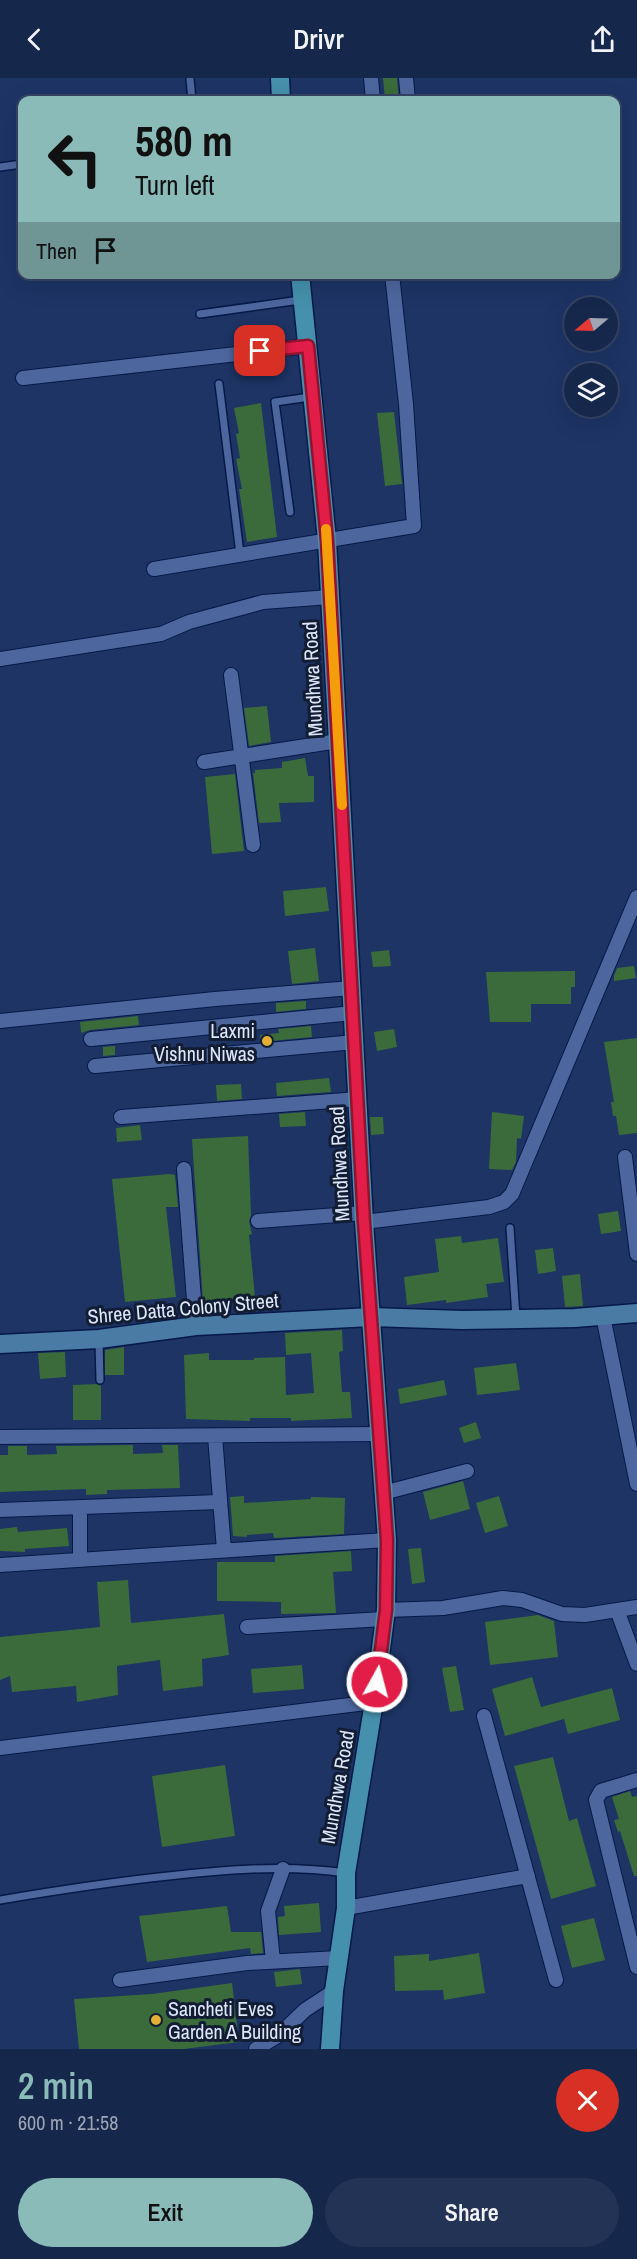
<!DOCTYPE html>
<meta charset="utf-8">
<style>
:root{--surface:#16274c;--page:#233356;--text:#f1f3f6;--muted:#9ea5b5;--line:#354464;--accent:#8bbbb9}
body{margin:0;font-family:"Archivo Narrow",sans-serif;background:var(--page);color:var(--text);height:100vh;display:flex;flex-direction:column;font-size:22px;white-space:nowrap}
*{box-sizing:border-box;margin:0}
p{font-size:20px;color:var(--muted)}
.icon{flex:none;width:33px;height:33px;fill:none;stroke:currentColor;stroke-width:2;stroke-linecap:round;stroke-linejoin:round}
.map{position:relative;height:1971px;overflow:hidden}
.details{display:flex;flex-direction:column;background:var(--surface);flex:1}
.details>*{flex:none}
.banner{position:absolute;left:18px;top:18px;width:602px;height:183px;border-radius:12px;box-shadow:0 6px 24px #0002,0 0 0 2px var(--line);background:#8bbbb9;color:#111;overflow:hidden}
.needle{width:39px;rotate:251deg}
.fabs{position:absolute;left:564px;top:219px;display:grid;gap:12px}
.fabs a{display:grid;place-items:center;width:54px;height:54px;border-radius:50%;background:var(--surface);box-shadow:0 6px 24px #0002,0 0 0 2px var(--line);font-size:30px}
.pin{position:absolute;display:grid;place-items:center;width:51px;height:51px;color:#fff;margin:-26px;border-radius:12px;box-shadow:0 3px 9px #0006}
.me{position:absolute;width:66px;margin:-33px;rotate:7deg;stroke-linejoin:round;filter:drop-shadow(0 0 4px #0008)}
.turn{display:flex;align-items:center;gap:21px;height:126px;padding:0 18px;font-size:27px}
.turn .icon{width:78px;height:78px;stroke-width:2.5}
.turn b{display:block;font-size:42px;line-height:51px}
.then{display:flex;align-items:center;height:57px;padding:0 18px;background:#0003;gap:12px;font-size:22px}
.round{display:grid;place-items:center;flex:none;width:63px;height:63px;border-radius:32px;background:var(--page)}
.overview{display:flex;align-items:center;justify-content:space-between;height:102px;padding:0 18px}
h1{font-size:36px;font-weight:600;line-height:45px;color:var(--accent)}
.primary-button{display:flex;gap:12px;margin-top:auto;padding:12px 18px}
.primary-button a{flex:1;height:69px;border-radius:36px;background:var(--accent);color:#111;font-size:24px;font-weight:600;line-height:69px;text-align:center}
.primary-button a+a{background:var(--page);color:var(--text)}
header{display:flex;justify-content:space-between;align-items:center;height:78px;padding:0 18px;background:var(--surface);font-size:27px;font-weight:600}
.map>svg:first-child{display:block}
.building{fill:#3b6b3a}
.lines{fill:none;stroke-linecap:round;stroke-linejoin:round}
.lane-casing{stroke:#061948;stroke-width:10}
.street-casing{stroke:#061948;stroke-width:16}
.secondary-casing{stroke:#061948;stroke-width:21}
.primary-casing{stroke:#061948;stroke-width:21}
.lane{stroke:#4d679e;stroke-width:7}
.street{stroke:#4d679e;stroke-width:14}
.secondary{stroke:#497ba5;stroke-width:18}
.primary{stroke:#4590ac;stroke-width:18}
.route-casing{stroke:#92132f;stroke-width:15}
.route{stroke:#e11d48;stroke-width:10}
.slow{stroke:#f59e0b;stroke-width:10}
.poi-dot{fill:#e3ae35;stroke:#121d34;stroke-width:2}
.labels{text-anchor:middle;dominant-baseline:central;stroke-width:6;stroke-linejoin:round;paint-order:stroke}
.street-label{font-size:20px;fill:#dee7fa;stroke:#121d34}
.poi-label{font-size:20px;fill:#dee7fa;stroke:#121d34;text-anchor:end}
</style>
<header><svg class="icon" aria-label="back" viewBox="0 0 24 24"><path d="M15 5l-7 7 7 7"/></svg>Drivr<svg class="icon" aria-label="share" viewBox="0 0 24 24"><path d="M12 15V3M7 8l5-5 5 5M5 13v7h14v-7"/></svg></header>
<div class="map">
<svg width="637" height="1971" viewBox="0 0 637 1971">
<rect width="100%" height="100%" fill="#1d3465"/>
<!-- building -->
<path class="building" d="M383,0H397L399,22H385Z
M261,325L277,459L247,464L239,411H242L236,381L240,380L236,356L239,355L234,330Z
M394,334L402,406L385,408L377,335Z
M267,628L271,664L249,668L244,630Z
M305,680L308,698H314V724L279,725L281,744L259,745L253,695H255V692L282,690V684Z
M235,696L244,773L212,776L205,699Z
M326,809L329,833L285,838L283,813Z
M315,870L319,903L292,906L288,873Z
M389,872L391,888L373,889L371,874Z
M634,888L636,900L614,903V898L617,890Z
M575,893V909H571V926H531V944H490L486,894Z
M306,923V931L276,934V925Z
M138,938L139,947L90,952L81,955L80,944Z
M311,948L312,959L261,964L260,957L279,955L278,951Z
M394,951L397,969L377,973L374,954Z
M637,960V1055L619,1057L616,1038H613L611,1024H614L604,964Z
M115,968V977L103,978V969Z
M329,1000L331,1014L277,1018L276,1005Z
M241,1006L242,1021L217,1023L216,1007Z
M305,1034L306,1048L280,1049L279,1036Z
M492,1034L524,1038L521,1061L517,1060L516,1084L512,1092L489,1091Z
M370,1039H383L384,1056L371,1057Z
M140,1047L142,1062L117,1064L116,1050Z
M248,1058L251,1137L249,1143L252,1156L249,1157L255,1219L203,1224L192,1061Z
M170,1096L175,1097L178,1129H166L176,1219L125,1224L112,1101Z
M618,1133L621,1153L601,1156L598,1136Z
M461,1158L462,1165L498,1160L504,1204L486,1206L488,1219L446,1225V1222L407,1227L404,1199L439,1194L435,1161Z
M553,1170L556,1193L538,1196L535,1172Z
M580,1196L583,1228L565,1229L562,1198Z
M342,1252L343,1273L339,1274L342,1314H350L352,1340L291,1343V1340H250V1343L186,1341L184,1277L209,1275V1282H254V1280L285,1279L286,1317L314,1315L311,1275L286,1277L285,1255Z
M124,1269V1297H105V1272Z
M65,1274L66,1299L40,1301L38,1275Z
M516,1285L520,1312L477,1317L474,1290Z
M444,1302L447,1317L400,1326L398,1311Z
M97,1306L101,1308V1342H73V1307Z
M476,1344L481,1360L464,1365L459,1350Z
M133,1367V1376L163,1375L162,1367H178L180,1410L107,1412V1416L86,1417V1411L0,1414V1377H8V1368H27V1377L57,1376L56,1368Z
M463,1403L470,1431L430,1442L423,1414Z
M244,1418V1425L311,1421V1419L345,1420L344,1456L274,1460L273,1455L247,1457V1459L233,1458L230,1419Z
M499,1418L508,1448L485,1455L476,1425Z
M17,1449L18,1454L67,1450L69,1468L25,1471V1474L0,1473V1451Z
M421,1470L425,1504L412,1506L408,1471Z
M351,1473L352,1493L333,1494L336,1535L281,1536V1524L217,1523V1484H275V1478Z
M128,1502L131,1545L224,1536L229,1577L202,1581L203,1608L163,1613L160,1582L117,1588L118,1617L77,1624L76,1608L12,1614L10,1598L0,1602V1559L100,1549L97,1504Z
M538,1537L554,1543L558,1579L490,1587L485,1544Z
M302,1587L304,1611L253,1615L251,1591Z
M456,1588L464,1632L450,1634L442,1590Z
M532,1599L541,1629L612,1610L620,1642L568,1656L564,1641L505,1658L492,1611Z
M553,1679L569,1743L577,1740L596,1808L551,1821L514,1688Z
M225,1687L235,1758L162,1769L152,1698Z
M630,1713L632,1719L637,1718V1798H634L620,1753L618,1754L614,1742L619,1741L612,1719Z
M319,1825L321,1854L279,1857L278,1839L285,1838L284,1828Z
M227,1828L231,1854H261L263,1875L251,1876L250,1870L147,1884L139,1838Z
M594,1840L605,1882L572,1890L561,1848Z
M479,1875L485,1915L444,1922L443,1912L395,1913L394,1878L429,1876V1883Z
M300,1891L302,1906L276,1909L274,1894Z
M232,1905L239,1964L184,1971H79L74,1921L152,1916Z"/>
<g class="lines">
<defs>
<path id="lane" d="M190,1L192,22
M0,89L22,86
M200,236L300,222
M219,306L240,476
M290,434L275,324L310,319
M510,1150L516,1239
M99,1263L100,1302
M0,1822C53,1813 105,1805 159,1799C221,1792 283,1786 346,1795"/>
<path id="street" d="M371,0L373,22
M406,0L408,22
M23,300L308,268
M154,491L414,448L406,326L392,196
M0,581L161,556L189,544L263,524L330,519
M231,597L253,767
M204,684L338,663
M0,943L215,921L352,910
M91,961L353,935
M95,988L355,964
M121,1039L358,1021
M625,1079L637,1176
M184,1091L196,1248
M258,1143L364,1135
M364,1144L489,1129L504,1124L512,1116L637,819
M603,1238L637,1406
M215,1358L224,1472
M0,1359L379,1356
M383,1415L467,1393
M80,1429V1482
M0,1432L219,1424
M0,1487L387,1462
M386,1532L443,1530L503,1520L522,1522L562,1536L585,1537L637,1529
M617,1532L637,1586
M247,1549L384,1541
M484,1638L556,1902
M0,1670L374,1624
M637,1702L601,1713L596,1722L637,1889
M346,1830L528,1798
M273,1883L268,1833L283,1791
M120,1902L247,1885L339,1880
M256,1971L279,1957L305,1932L334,1913"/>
<path id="secondary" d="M0,1266L99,1261L196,1248L371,1239L462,1242L575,1240L637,1235"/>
<path id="primary" d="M280,0L281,22
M300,196L327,462L364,1144L387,1462L386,1532L374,1624L346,1795V1830L334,1913L330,1971"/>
</defs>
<!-- lane casing -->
<use href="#lane" class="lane-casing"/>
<!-- street casing -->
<use href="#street" class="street-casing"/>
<!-- secondary casing -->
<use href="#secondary" class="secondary-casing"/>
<!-- primary casing -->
<use href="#primary" class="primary-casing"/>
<!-- lane -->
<use href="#lane" class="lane"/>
<!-- street -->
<use href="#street" class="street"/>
<!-- secondary -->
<use href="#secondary" class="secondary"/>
<!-- primary -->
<use href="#primary" class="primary"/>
</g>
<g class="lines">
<defs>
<path id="route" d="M260,273L308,268L327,462L364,1144L387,1462L386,1532L377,1604"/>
</defs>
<!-- route casing -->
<use href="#route" class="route-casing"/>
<!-- route -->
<use href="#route" class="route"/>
<!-- slow -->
<path class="slow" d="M326,451L342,727"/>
</g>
<!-- markers -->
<g class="poi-dot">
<circle cx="267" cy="963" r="6"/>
<circle cx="156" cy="1942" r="6"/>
</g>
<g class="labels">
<!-- street labels -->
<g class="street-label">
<text transform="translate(312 601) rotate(-93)">Mundhwa Road</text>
<text transform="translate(339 1086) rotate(-93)">Mundhwa Road</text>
<text transform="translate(183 1230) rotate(-5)">Shree Datta Colony Street</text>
<text transform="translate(337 1709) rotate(-80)">Mundhwa Road</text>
</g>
<!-- poi labels -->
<g class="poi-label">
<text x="255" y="952">Laxmi<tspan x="255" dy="23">Vishnu Niwas</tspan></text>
<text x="168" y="1930" text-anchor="start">Sancheti Eves<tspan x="168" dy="23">Garden A Building</tspan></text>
</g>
</g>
</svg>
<div class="fabs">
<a><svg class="needle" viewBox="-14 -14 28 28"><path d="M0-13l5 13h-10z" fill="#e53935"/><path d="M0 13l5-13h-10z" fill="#9ea5b5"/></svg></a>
<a><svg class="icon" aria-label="layers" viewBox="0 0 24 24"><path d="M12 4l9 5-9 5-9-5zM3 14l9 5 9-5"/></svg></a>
</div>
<div class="pin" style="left:260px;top:273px;background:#d93025"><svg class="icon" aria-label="arrive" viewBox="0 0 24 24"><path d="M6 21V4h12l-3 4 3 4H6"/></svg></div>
<svg class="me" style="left:377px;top:1604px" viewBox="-20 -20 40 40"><circle r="17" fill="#e11d48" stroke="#fff" stroke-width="3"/><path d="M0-11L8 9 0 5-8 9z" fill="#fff"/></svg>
<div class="banner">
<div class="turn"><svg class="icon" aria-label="left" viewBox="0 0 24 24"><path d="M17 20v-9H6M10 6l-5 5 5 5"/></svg><div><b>580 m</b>Turn left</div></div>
<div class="then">Then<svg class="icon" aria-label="arrive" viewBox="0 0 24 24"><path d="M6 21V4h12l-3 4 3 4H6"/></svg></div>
</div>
</div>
<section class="details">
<div class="overview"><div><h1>2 min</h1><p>600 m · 21:58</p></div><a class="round" style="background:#d93025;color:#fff"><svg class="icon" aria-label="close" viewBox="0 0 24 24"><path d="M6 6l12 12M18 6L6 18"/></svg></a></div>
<div class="primary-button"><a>Exit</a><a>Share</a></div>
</section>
